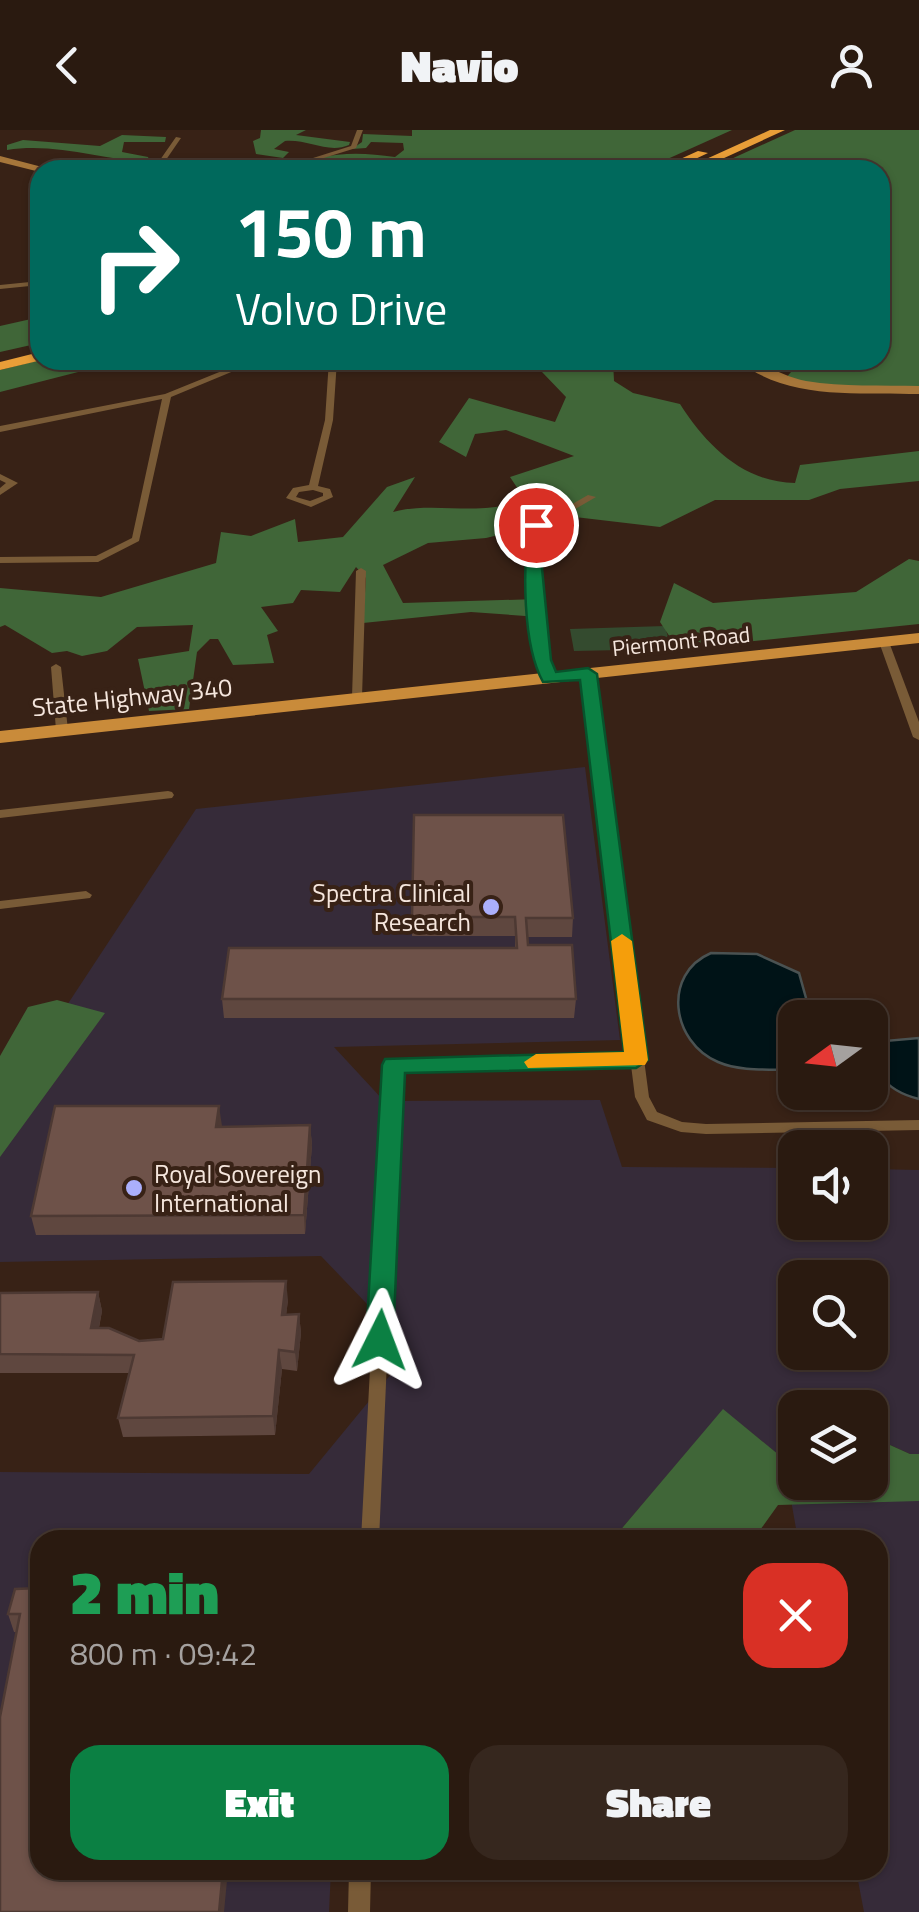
<!DOCTYPE html>
<meta charset="utf-8">
<style>
:root{--surface:#2a1a10;--page:#36271e;--text:#f1f3f6;--muted:#a5a19f;--line:#463830;--accent:#0b8043}
body{margin:0;font-family:"Titillium Web",sans-serif;background:var(--page);color:var(--text);height:100vh;display:flex;flex-direction:column;font-size:38px;white-space:nowrap}
*{box-sizing:border-box;margin:0}
p{font-size:32px;color:var(--muted)}
.icon{flex:none;width:55px;height:55px;fill:none;stroke:currentColor;stroke-width:2;stroke-linecap:round;stroke-linejoin:round}
.map{position:relative;flex:1;overflow:hidden}
.drawer{position:absolute;left:30px;top:1400px;width:858px;height:350px;display:flex;flex-direction:column;background:var(--surface);border-radius:30px;box-shadow:0 2px 8px #0004,0 0 0 2px var(--line)}
.drawer>*{flex:none}
.guide{position:absolute;left:30px;top:30px;width:860px;height:210px;border-radius:30px;box-shadow:0 2px 8px #0004,0 0 0 2px var(--line);background:#00695c;color:#fff;overflow:hidden}
.needle{width:65px;rotate:255deg}
.tools{position:absolute;left:778px;top:870px;display:grid;gap:20px}
.tools a{display:grid;place-items:center;width:110px;height:110px;border-radius:20px;background:var(--surface);box-shadow:0 2px 8px #0004,0 0 0 2px var(--line);font-size:50px}
.pin{position:absolute;display:grid;place-items:center;width:85px;height:85px;color:#fff;margin:-42px;border:5px solid #fff;border-radius:50%;box-shadow:0 2px 10px #0007}
.me{position:absolute;width:110px;margin:-55px;rotate:3deg;stroke-linejoin:round;filter:drop-shadow(0 0 8px #0008)}
.turn{display:flex;align-items:center;gap:35px;height:210px;padding:0 40px;font-size:45px}
.turn .icon{width:130px;height:130px;stroke-width:2.5}
.turn b{display:block;font-size:70px;line-height:85px}
.round{display:grid;place-items:center;flex:none;width:105px;height:105px;border-radius:30px;background:var(--page)}
.summary{display:flex;align-items:center;justify-content:space-between;height:170px;padding:0 40px}
h1{font-size:60px;font-weight:800;line-height:75px;color:#1e9e55}
.primary-button{display:flex;gap:20px;margin-top:auto;padding:20px 40px}
.primary-button a{flex:1;height:115px;border-radius:30px;background:var(--accent);color:#fff;font-size:40px;font-weight:800;line-height:115px;text-align:center}
.primary-button a+a{background:var(--page);color:var(--text)}
header{display:flex;justify-content:space-between;align-items:center;height:130px;padding:0 40px;background:var(--surface);font-size:45px;font-weight:800}
.map>svg:first-child{display:block}
.industrial{fill:#362b39;fill-rule:evenodd}
.green{fill:#344b2f}
.forest{fill:#406638}
.water{fill:#001317;stroke:#4a5252;stroke-width:2.5}
.lines{fill:none;stroke-linecap:round;stroke-linejoin:round}
.street{fill:#795b37;fill-rule:evenodd}
.secondary{fill:#a6763a;fill-rule:evenodd}
.primary{fill:#c98b3a;fill-rule:evenodd}
.highway{fill:#e99e38;fill-rule:evenodd}
.wall{fill:#5f473f}
.shaded-wall{fill:#4d3933}
.building{fill:#6e5249;stroke:#4d3933;stroke-width:2.5}
.route{fill:#0b8043;stroke:#07532c;stroke-width:2.5}
.slow{fill:#f59e0b}
.poi-dot{fill:#abaffb;stroke:#382216;stroke-width:4}
.labels{text-anchor:middle;dominant-baseline:central;stroke-width:8;stroke-linejoin:round;paint-order:stroke}
.far-street-label{font-size:22px;fill:#f5e6dd;stroke:#382216}
.street-label{font-size:25px;fill:#f5e6dd;stroke:#382216}
.poi-label{font-size:25px;fill:#f5e6dd;stroke:#382216;text-anchor:end}
</style>
<header><svg class="icon" aria-label="back" viewBox="0 0 24 24"><path d="M15 5l-7 7 7 7"/></svg>Navio<svg class="icon" aria-label="person" viewBox="0 0 24 24"><circle cx="12" cy="8" r="4"/><path d="M4 21q1-7 8-7t8 7"/></svg></header>
<div class="map">
<svg width="919" height="1782" viewBox="0 0 919 1782">
<rect width="100%" height="100%" fill="#382216"/>
<!-- industrial -->
<path class="industrial" d="M585,637L620,910L334,917L384,971L600,970L622,1037L795,1038V1092H870V1039L919,1040V1324H910L870,1306V1278H795V1334H790L723,1280L612,1410H40V1740H331L329,1782H0V1342L309,1344L411,1220L321,1126L0,1132V977L196,679ZM795,1148H870V1222H795Z
M919,1368V1782H864L856,1740H878V1410H798L791,1370Z"/>
<!-- green -->
<path class="green" d="M665,496L671,519L574,521L570,499Z"/>
<!-- forest -->
<path class="forest" d="M261,0H306L296,5L350,12L349,15C328,24 308,9 285,11L274,19L289,22L283,28L256,24L253,11L260,8Z
M412,0H732L643,40H285C322,22 355,21 395,27L404,20L403,13L371,12L366,18L352,19L362,12L363,4L412,6Z
M795,0H919V258L821,256L785,249L797,235L880,230V40H707Z
M122,5L166,7L165,12H124L122,22L148,27L150,32C103,30 55,12 7,20V15L23,10L100,16Z
M40,187V213L0,222V196Z
M40,230H125L0,262V240Z
M555,230H613L614,251L633,263L680,274C707,316 743,352 795,353L800,335L919,321V351L840,359L809,370H715L660,397L575,387L486,408L428,413L383,435L403,473L538,469L539,487L471,482L363,493L366,448L356,437L340,462L301,460L293,473L261,477L278,501L267,505L274,533L233,535L218,509H210L197,522L189,579L149,581L138,529L189,521L193,495L137,497L107,521L82,526L67,521L52,523L5,495L0,497V458L101,467L216,433L221,402L251,406L295,389L298,412L343,407L387,357L415,347L393,382C436,370 484,389 524,368L510,347L574,326L506,300L475,304L466,327L439,312L469,268L555,292L566,267L542,242Z
M909,429L919,431V494L678,519L660,492L674,453L713,473L856,462Z
M57,870L105,883L0,1027V926L28,877Z
M723,1279L790,1334H795V1352H870V1306L910,1324H919V1371L778,1375L758,1403L743,1410H612Z"/>
<!-- water -->
<path class="water" d="M711,823L757,824L799,843L806,868L782,911L784,918L795,925V940C770,939 741,942 718,932C671,912 662,844 711,823Z
M886,901V911L919,908V969C882,960 870,938 870,902Z"/>
<g class="lines">
<!-- street -->
<path class="street" d="M357,0H363L356,18L285,40H275L351,16Z
M176,7L181,8L159,40H153Z
M40,151V155L0,159V155Z
M249,230H260L171,267L139,411L98,432L0,433V427L96,426L132,408L162,269L0,302V296L165,264Z
M329,230H337L333,290L318,356L330,359L333,367L311,377L286,368L293,358L309,355L325,290ZM313,360L323,363V366L310,371L296,367L299,362Z
M0,344L18,353L0,365V358L6,353L0,350Z
M588,365L596,367L539,400C537,451 538,500 554,548L549,551L544,548C528,499 527,450 529,399Z
M361,438L366,441L362,567L357,570L352,567L356,441Z
M884,509L889,512L919,592V610L913,607L879,512Z
M56,534L61,537L68,600L62,603L56,600L51,537Z
M588,541L593,544L649,967L657,982L682,992L706,994L919,990V1000L706,1004L681,1002L647,990L635,967L631,935L400,940L379,1410H361L386,935L393,930L629,925L583,544Z
M168,661L172,662L174,665L172,668L0,688V680Z
M86,761L92,765L90,768L0,779V771Z
M349,1740H371L370,1782H348Z"/>
<!-- secondary -->
<path class="secondary" d="M0,26L46,38L48,40L40,42L0,32Z
M738,230C761,230 782,247 806,251C843,257 882,255 919,256V264C861,262 786,271 738,230Z"/>
<!-- primary -->
<path class="primary" d="M919,503V513L0,613V601Z"/>
<!-- highway -->
<path class="highway" d="M770,0H785L698,40H682Z
M698,21L708,23L672,40H656Z
M40,222L42,230L0,240V232Z"/>
</g>
<!-- wall -->
<path class="wall" d="M414,685L573,788L572,807H527L528,815L576,869L574,888H224L222,869L515,818V806H412Z
M310,995L312,1015L305,1104L36,1105L31,1086L222,997Z
M98,1162L102,1181L99,1198L139,1211L163,1209L288,1170L286,1185L299,1184L301,1203L297,1241L282,1239L275,1305L123,1307L118,1288L129,1243H0V1163Z
M40,1458L17,1502H14L8,1484Z"/>
<!-- shaded-wall -->
<path class="shaded-wall" d="M219,976L222,996L219,1016L216,997Z
M310,995L312,1015L305,1104L304,1085Z
M286,1151L288,1170L284,1204L282,1185Z
M98,1162L102,1181L95,1217L91,1198Z
M299,1184L301,1203L297,1241L295,1222Z
M279,1220L282,1239L275,1305L273,1286Z
M223,1740H228L224,1782H219Z"/>
<!-- building -->
<path class="building" d="M414,685H563L573,788H526L528,815H572L576,869H222L229,818H517L515,787H412Z
M55,976H219L216,997L310,995L304,1085L31,1086Z
M286,1151L282,1185L299,1184L295,1222L279,1220L273,1286L118,1288L134,1225L0,1224V1163L98,1162L91,1198H109L139,1211L163,1209L173,1152Z
M40,1458V1740H223L219,1782H0V1587L20,1484H8L15,1459Z"/>
<!-- route -->
<path class="route" d="M536,390L544,395L541,428L551,530L556,542L588,538L597,544L648,930L636,938L405,943L393,1210L389,1218L380,1221L370,1218L366,1210L382,935L385,929L624,922L580,550L543,552C522,514 523,437 529,395Z"/>
<!-- slow -->
<path class="slow" d="M622,804L632,811L648,930L645,935L528,938L524,932L536,924L624,922L611,811Z"/>
<!-- markers -->
<g class="poi-dot">
<circle cx="491" cy="777" r="10"/>
<circle cx="134" cy="1058" r="10"/>
</g>
<g class="labels">
<!-- far-street labels -->
<g class="far-street-label">
<text transform="translate(681 511) rotate(-6)">Piermont Road</text>
</g>
<!-- street labels -->
<g class="street-label">
<text transform="translate(132 567) rotate(-6)">State Highway 340</text>
</g>
<!-- poi labels -->
<g class="poi-label">
<text x="471" y="763">Spectra Clinical<tspan x="471" dy="29">Research</tspan></text>
<text x="154" y="1044" text-anchor="start">Royal Sovereign<tspan x="154" dy="29">International</tspan></text>
</g>
</g>
</svg>
<div class="tools">
<a><svg class="needle" viewBox="-14 -14 28 28"><path d="M0-13l5 13h-10z" fill="#e53935"/><path d="M0 13l5-13h-10z" fill="#a5a19f"/></svg></a>
<a><svg class="icon" aria-label="sound" viewBox="0 0 24 24"><path d="M4 9h4l5-4v14l-5-4H4zM17 9q2 3 0 6"/></svg></a>
<a><svg class="icon" aria-label="search" viewBox="0 0 24 24"><circle cx="10" cy="10" r="6"/><path d="M15 15l6 6"/></svg></a>
<a><svg class="icon" aria-label="layers" viewBox="0 0 24 24"><path d="M12 4l9 5-9 5-9-5zM3 14l9 5 9-5"/></svg></a>
</div>
<div class="pin" style="left:536px;top:395px;background:#d93025"><svg class="icon" aria-label="arrive" viewBox="0 0 24 24"><path d="M6 21V4h12l-3 4 3 4H6"/></svg></div>
<svg class="me" style="left:380px;top:1210px" viewBox="-20 -20 40 40"><path d="M0-17L14 15 0 8-14 15z" fill="#0b8043" stroke="#fff" stroke-width="4"/></svg>
<div class="guide">
<div class="turn"><svg class="icon" aria-label="right" viewBox="0 0 24 24"><path d="M7 20v-9h11M14 6l5 5-5 5"/></svg><div><b>150 m</b>Volvo Drive</div></div>
</div>
<section class="drawer">
<div class="summary"><div><h1>2 min</h1><p>800 m · 09:42</p></div><a class="round" style="background:#d93025;color:#fff"><svg class="icon" aria-label="close" viewBox="0 0 24 24"><path d="M6 6l12 12M18 6L6 18"/></svg></a></div>
<div class="primary-button"><a>Exit</a><a>Share</a></div>
</section>
</div>
